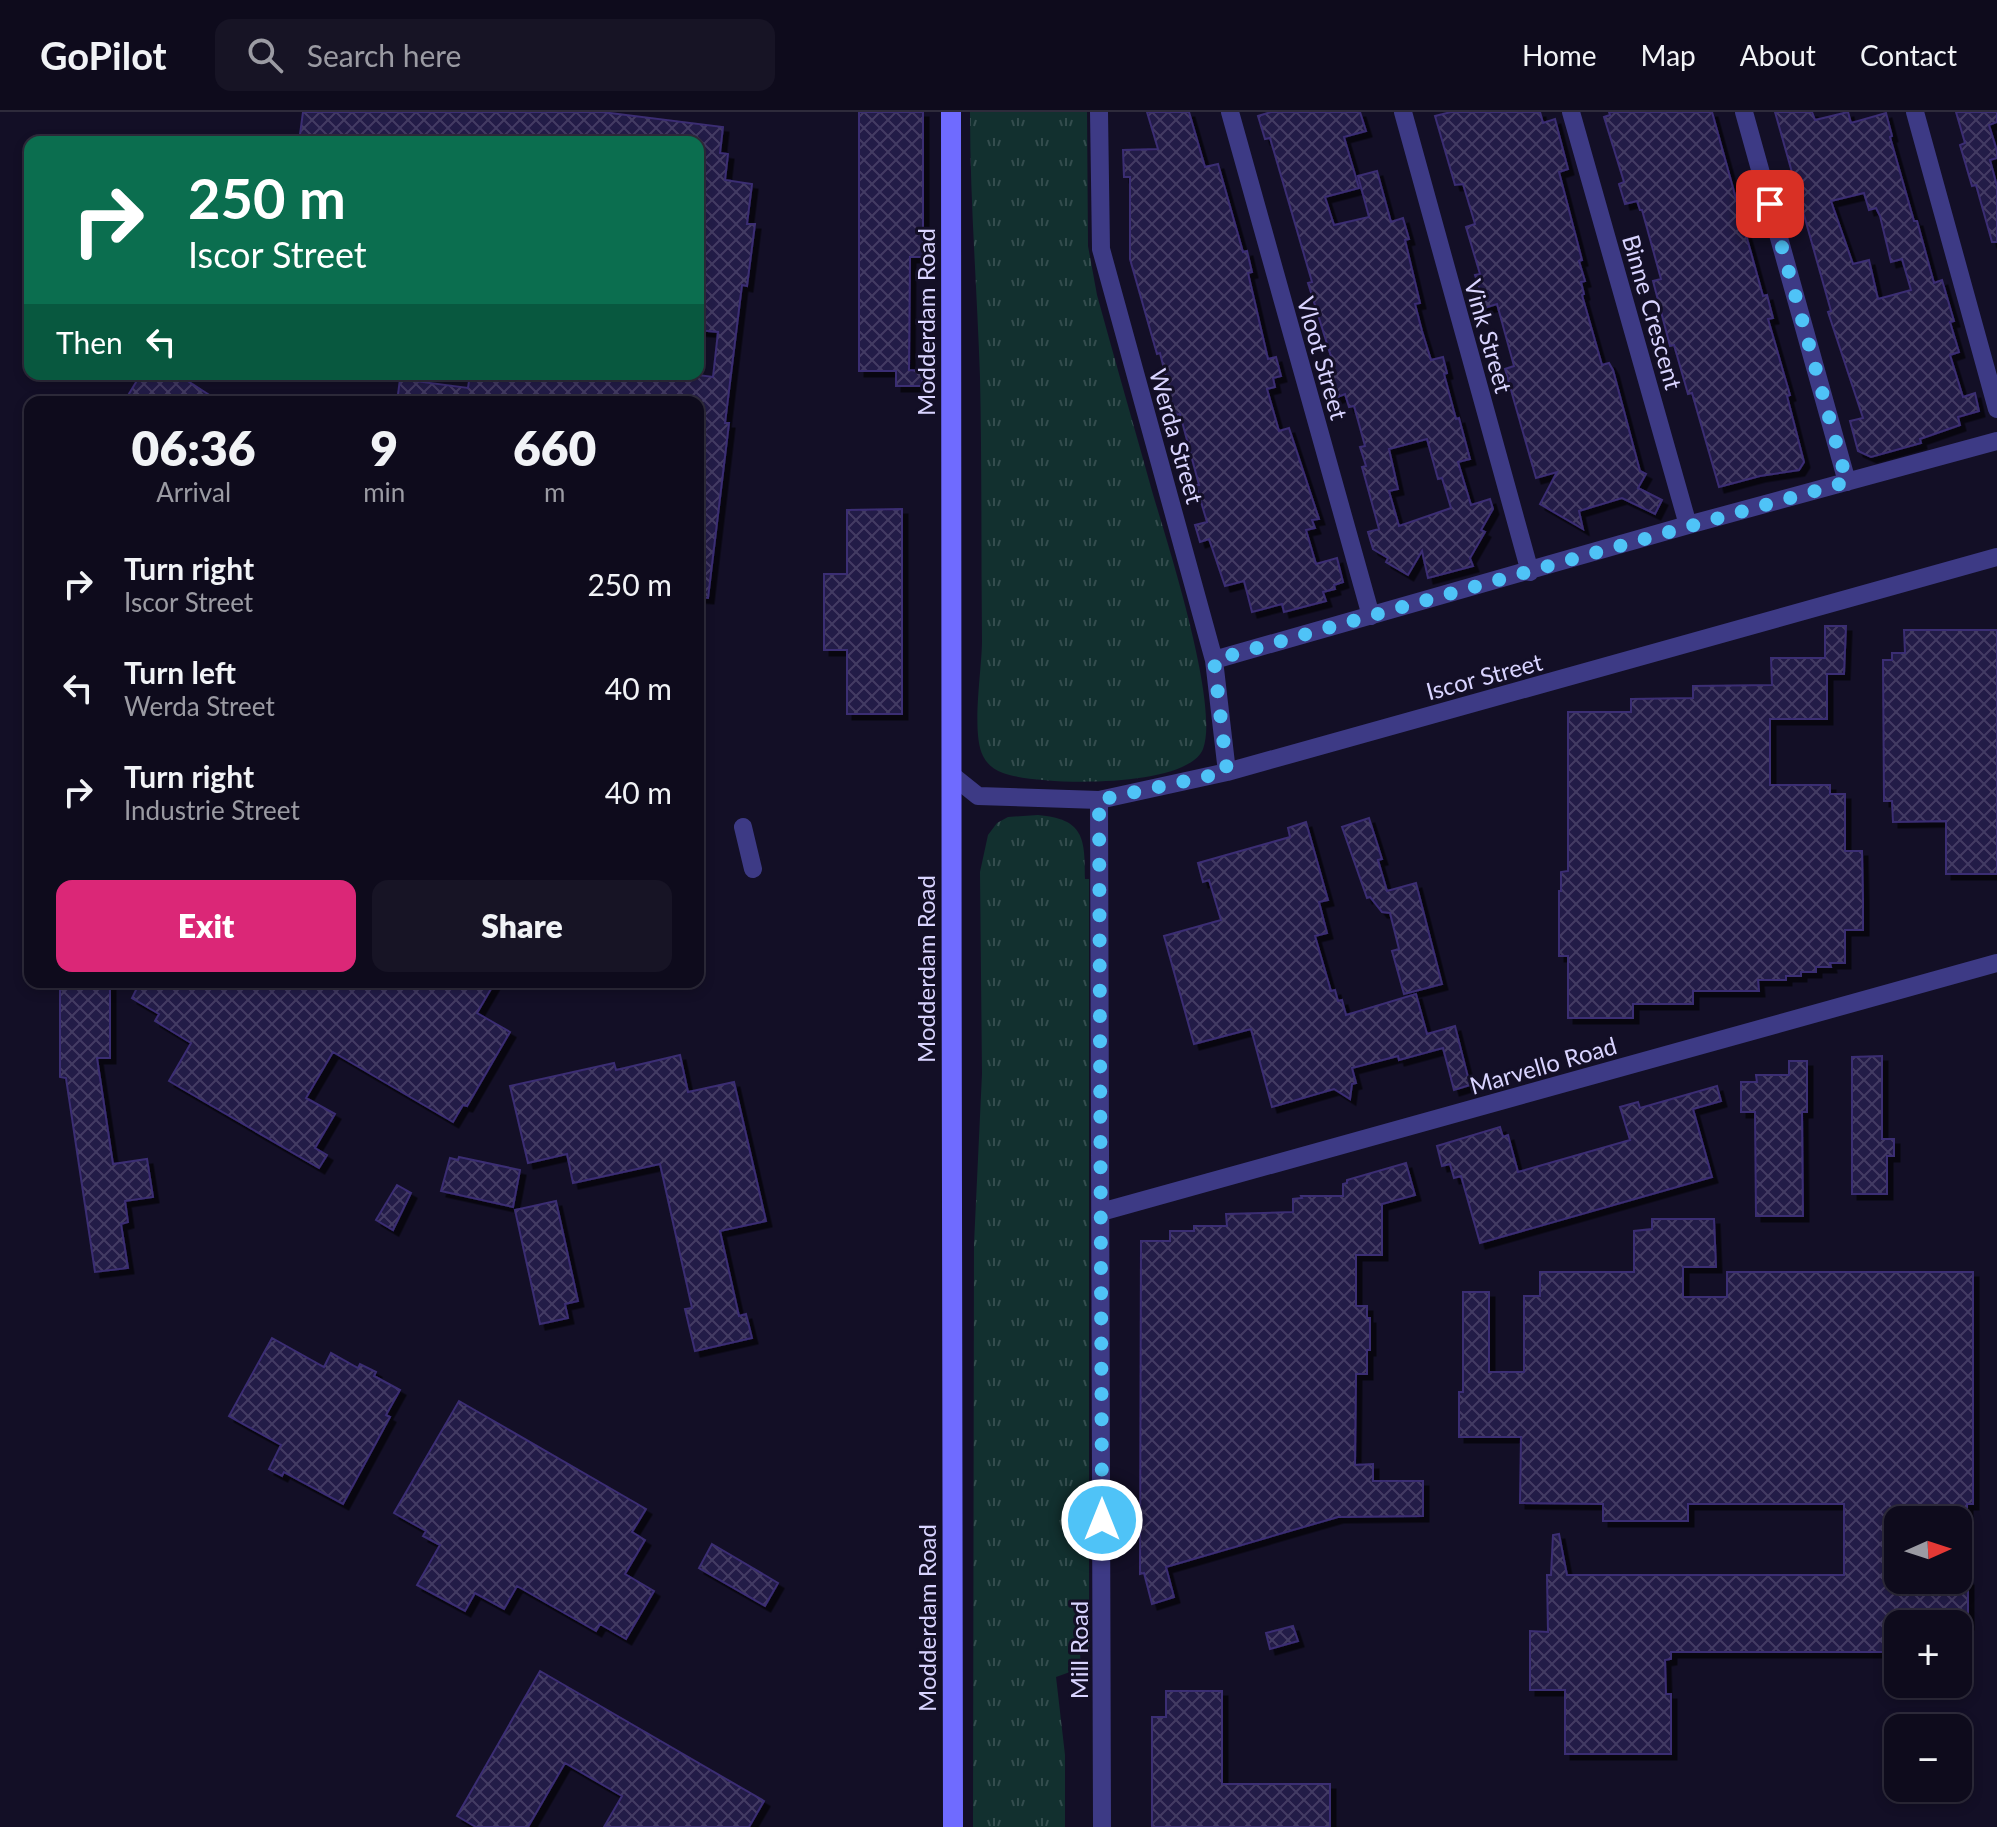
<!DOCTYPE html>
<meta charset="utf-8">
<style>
:root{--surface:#0e0b1c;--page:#171425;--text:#f1f3f6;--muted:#9b9ba3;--line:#2e2b3b;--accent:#db2777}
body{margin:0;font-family:Lato,sans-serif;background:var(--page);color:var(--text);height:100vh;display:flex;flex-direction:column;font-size:30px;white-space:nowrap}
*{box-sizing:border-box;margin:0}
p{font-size:26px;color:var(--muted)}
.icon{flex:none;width:44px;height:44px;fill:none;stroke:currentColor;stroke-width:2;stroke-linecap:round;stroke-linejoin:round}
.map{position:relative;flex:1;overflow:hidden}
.drawer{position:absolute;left:24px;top:284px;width:680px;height:592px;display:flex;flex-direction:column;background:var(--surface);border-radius:16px;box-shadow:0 4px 12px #0003,0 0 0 2px var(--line)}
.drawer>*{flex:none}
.guide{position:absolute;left:24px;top:24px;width:680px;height:244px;border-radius:16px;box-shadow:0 4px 12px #0003,0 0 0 2px var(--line);background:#0b6e4f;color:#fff;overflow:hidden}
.needle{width:52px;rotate:87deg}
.tools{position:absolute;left:1884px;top:1394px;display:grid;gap:16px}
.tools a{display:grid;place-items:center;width:88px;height:88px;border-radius:16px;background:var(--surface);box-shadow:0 4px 12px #0003,0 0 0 2px var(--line);font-size:40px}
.pin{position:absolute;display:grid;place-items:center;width:68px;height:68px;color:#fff;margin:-34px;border-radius:16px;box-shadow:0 4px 12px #0006}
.me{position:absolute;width:88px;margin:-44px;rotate:0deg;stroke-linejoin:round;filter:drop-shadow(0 0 6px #0008)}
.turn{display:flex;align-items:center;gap:28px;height:168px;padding:0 32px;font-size:36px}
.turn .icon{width:104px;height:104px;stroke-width:2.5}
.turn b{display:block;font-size:56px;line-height:68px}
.then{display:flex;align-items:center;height:76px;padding:0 32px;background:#0003;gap:16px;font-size:30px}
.eta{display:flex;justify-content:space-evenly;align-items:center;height:136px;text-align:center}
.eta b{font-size:48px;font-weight:800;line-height:56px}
.button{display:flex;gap:16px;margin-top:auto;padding:16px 32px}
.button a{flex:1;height:92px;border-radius:16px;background:var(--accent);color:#fff;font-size:32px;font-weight:800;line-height:92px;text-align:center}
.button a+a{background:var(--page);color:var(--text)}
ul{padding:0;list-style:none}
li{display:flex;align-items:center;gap:24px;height:104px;padding:0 32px}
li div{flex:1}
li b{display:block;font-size:30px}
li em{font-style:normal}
header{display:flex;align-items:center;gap:48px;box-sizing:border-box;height:112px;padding:0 40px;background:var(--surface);border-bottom:2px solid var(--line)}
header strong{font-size:38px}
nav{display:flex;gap:44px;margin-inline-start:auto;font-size:28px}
.search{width:560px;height:72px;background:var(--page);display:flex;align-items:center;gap:20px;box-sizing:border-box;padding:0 28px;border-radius:16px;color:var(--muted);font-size:30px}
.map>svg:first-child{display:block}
.grass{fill:url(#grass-tufts)}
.building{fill:url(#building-cross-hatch);stroke:#3b2d73;stroke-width:2;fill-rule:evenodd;filter:url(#shadow)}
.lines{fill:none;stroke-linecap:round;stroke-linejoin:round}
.street{stroke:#3d3a85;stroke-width:18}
.secondary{stroke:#6f6bff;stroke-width:20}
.route{stroke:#4fc3f7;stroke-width:14;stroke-dasharray:0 25.2}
.labels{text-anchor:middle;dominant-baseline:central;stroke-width:6;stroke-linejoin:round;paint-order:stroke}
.street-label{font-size:24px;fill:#d9d4ff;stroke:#130f26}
</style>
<header>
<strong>GoPilot</strong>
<div class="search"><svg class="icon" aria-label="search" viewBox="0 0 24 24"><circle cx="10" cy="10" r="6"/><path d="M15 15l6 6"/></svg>Search here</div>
<nav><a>Home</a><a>Map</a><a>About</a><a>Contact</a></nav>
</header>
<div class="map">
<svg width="1997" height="1715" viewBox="0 0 1997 1715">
<defs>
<pattern id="grass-tufts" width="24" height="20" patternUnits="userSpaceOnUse" patternTransform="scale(2)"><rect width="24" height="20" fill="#12302f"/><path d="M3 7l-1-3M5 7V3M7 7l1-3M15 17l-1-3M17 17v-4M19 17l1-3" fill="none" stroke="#344d4e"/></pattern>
<pattern id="building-cross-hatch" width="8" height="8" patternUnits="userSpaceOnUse" patternTransform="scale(2)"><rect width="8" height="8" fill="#241b47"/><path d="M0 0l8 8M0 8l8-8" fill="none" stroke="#433b63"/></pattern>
<filter id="shadow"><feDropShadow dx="5.5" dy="5.5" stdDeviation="0" flood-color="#0009"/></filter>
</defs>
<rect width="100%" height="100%" fill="#130f26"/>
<!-- grass -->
<path class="grass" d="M970,0H1087L1088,134L1097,183C1115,249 1134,314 1152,379C1167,430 1220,593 1203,637C1187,677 1038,674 1003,661C994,658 987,652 983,644C971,620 982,558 982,529C981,441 982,353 980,265C977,176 970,88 970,0Z
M1038,703C1084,707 1085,726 1085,767H1089V1541H1080L1081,1556L1056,1565L1065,1643V1715H973L974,1132L982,962L980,760L988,723L997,711L1008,705Z"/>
<!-- building -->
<path class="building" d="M303,0H602L723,15L720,41L728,42L725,68L752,72L747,112H755L747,174L742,173L725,311H729L708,486L698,485V290H397L400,267L468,276L470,262H690L713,265L718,220L698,218V30H299Z
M859,0H923V145H910L909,258L923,259L922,274H896V259H859Z
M1147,0H1189L1205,55L1218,52L1243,140L1247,139L1252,160L1248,161L1268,247L1276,245L1281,264L1273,266L1275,275L1267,277L1279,319L1289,316L1319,407L1312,408L1315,416L1306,418L1316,452L1337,446L1343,470L1334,473L1335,477L1323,480L1326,489L1284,500L1282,492L1252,500L1244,469L1225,474L1209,427L1200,430L1195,413L1207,410L1196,373H1199L1180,302L1175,303L1173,295L1170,296L1164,274L1168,273L1160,241L1157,242L1130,147V65H1124L1123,38L1158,37Z
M1271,0H1360L1366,19L1344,25L1359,76L1325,85L1334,113L1369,105L1358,64L1377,59L1391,110L1403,106L1409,127L1405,128L1420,191L1415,192L1422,219L1431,248L1443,245L1447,261L1444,262L1456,307L1459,306L1470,347L1458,350L1471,393L1490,387L1493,397L1481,418L1485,420L1470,446L1473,454L1428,466L1422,439L1408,463L1386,450L1388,446L1373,437L1368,420L1379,417L1362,355L1366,354L1360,335L1365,334L1354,294L1349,295L1345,282L1333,287L1323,253L1333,251L1308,171L1312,170L1270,26L1265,27L1258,4ZM1427,327L1438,367L1442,366L1451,396L1399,414L1389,379L1398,377L1389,337Z
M1451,0H1540L1543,11L1555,7L1568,57L1559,60L1582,148L1579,149L1585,169L1581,170L1584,182L1582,183L1602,253L1609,251L1613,258L1640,359L1646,362L1638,376L1662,388L1655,402L1622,386L1579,399L1583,417L1540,392L1557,360L1536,366L1505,257L1514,254L1497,192L1478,198L1473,181L1480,179L1475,163L1480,162L1466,115L1475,112L1463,72L1455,73L1435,4Z
M1609,0H1712L1763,184L1767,183L1773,206L1768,207L1790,283L1787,284L1804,350L1799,358L1760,364L1719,375L1692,281L1688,282L1674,233L1670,234L1653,169L1661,167L1642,98H1640L1637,89L1625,92L1619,72L1624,70L1604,5L1610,3Z
M1775,0H1812L1815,8L1848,0L1851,11L1886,1L1892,24L1890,25L1914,109H1917L1934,171L1942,168L1954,209L1950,210L1959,240L1950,243L1963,285L1975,281L1979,299L1958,305L1960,313L1920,327L1921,331L1871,345L1858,339L1850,309L1863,306L1828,200L1831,199ZM1864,81L1869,98L1876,96L1880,104L1891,150L1902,147L1911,178L1878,187L1869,148L1853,152L1831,89Z
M1956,0H1997V10L1989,13L1997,39V46L1990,48L1997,74V130H1992L1976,73L1972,74L1960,33L1965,31Z
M141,262H177L220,290H124Z
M902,397V602H847V538H824V462H847V398Z
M1825,514H1846L1844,562H1827V607H1770V673H1830V682H1845V739H1862L1863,787V818H1845V851H1830L1831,855H1816V860H1801V864H1786V868H1758L1759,879H1693V892H1633V906H1568V844H1559V779H1561V760L1568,759V600H1631V587L1693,586V574L1772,573L1771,546H1825Z
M1904,518H1997V762H1946V709L1893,710L1892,689H1884L1883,548H1892V541H1905Z
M1369,706L1382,747L1378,748L1387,779L1416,771L1442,872L1404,882L1392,839L1399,837L1390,801L1382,800L1370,785L1367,786L1342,715Z
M1306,710L1328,788L1319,790L1327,821L1315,824L1331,879L1335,878L1338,889L1342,888L1346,903L1416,882L1427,922L1455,914L1470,973L1454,978L1443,936L1399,948L1398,944L1352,956L1356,971L1352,972L1350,987L1334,977L1272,995L1251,917L1194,932L1164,824L1221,808L1209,768L1203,770L1198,751L1290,725L1288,716Z
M60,870H110V946H97L113,1052L147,1047L153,1085L125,1089L128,1110L121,1112L128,1156L95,1160L66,966L60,965Z
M140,870H495L477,901L510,920L467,994L463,993L453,1010L333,940L306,986L335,1002L315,1036L327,1043L319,1056L169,969L191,931L155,909L159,902L132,886Z
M680,943L688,980L734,970L766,1109L720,1119L739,1204L746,1202L752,1226L695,1239L685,1197L692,1196L660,1052L573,1071L567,1042L528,1051L510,974L614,951L616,958Z
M1882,944V1027H1894V1044H1887V1082H1852V945Z
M1789,949H1807V1000H1802L1803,1104H1756L1755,1000H1741V970H1757L1756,963H1789Z
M1717,974L1721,989L1693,997L1712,1065L1480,1131L1461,1064L1454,1066L1450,1052L1442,1054L1437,1034L1500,1015L1503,1025L1508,1023L1518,1060L1630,1028L1620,995L1638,990L1640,996Z
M459,1045L520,1058L513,1095L441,1079L450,1046L458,1048Z
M1406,1051L1415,1083L1382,1092V1143H1356V1194H1367V1206H1370V1238H1367V1262H1356L1355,1353L1373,1352V1369H1423V1404L1338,1405L1166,1455L1174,1485L1152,1492L1144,1461L1140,1462L1141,1129H1170V1119H1194V1114H1227L1226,1102L1293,1100V1087L1302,1086L1301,1084H1343V1072L1347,1071V1068Z
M397,1073L411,1081L393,1118L376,1108Z
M556,1089L578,1189L565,1192L568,1206L540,1212L515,1098Z
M1652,1107H1714L1716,1155H1683V1185H1727V1160H1973V1392H1967V1408H1898V1468H1968V1512H1898V1540H1671V1547L1665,1548L1666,1582H1671V1642H1565V1578H1530V1519L1548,1520L1547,1463H1551L1553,1423L1559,1422L1567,1463H1844V1392H1688V1409H1603V1392L1520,1391L1521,1325H1459V1280H1463V1180H1489V1260H1524V1184H1540V1160H1634V1119L1652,1117Z
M272,1226L324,1255L331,1241L358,1256L360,1252L376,1260L374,1264L400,1278L386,1303L390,1305L343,1392L284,1360L282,1364L269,1357L281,1333L229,1304Z
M459,1289L646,1397L632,1420L645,1428L625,1462L654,1479L626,1527L600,1512L596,1519L517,1474L504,1497L475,1481L465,1499L417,1473L440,1433L423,1424L426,1419L394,1401Z
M712,1432L778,1471L765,1494L699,1456Z
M1293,1514L1298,1529L1270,1537L1266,1521Z
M540,1559L764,1689L749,1715H604L622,1684L565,1651L528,1715H476L457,1704Z
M1166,1579H1222V1672H1330V1715H1152V1605H1166Z"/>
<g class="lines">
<!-- street -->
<path class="street" d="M1099,0L1101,137L1214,548L1227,660
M1230,0L1371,504
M1403,0L1530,460
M1571,0L1688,413
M1744,0L1847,370
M1915,0L1997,297
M1214,548L1688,413L1997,329
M953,664L978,684L1099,688L1227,660L1997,445
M1099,688L1102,1715
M743,715L753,757
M1101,1100L1997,851"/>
<!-- secondary -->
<path class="secondary" d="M951,0C952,572 951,1143 953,1715"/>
</g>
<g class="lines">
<!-- route -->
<path class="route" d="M1102,1408L1099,688L1227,660L1214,548L1847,370L1770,92"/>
</g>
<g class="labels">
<!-- street labels -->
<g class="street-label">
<text transform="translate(1653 200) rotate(74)">Binne Crescent</text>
<text transform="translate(925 210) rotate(-90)">Modderdam Road</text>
<text transform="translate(1489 224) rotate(74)">Vink Street</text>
<text transform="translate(1323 246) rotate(74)">Vloot Street</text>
<text transform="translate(1177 324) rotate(74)">Werda Street</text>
<text transform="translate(1484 564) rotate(-15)">Iscor Street</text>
<text transform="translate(925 857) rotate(-90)">Modderdam Road</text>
<text transform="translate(1543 953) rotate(-16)">Marvello Road</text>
<text transform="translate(926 1506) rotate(-90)">Modderdam Road</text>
<text transform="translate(1078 1538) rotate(-90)">Mill Road</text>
</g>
</g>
</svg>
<div class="tools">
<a><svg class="needle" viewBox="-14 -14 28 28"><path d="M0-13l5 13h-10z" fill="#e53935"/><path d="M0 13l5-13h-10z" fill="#9b9ba3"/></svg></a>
<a>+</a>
<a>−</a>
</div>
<div class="pin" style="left:1770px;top:92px;background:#d93025"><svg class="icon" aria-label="arrive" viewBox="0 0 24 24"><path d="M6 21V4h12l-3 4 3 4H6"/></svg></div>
<svg class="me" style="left:1102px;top:1408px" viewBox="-20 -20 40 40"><circle r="17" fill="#4fc3f7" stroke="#fff" stroke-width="3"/><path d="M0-11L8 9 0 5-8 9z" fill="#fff"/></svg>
<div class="guide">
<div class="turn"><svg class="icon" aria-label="right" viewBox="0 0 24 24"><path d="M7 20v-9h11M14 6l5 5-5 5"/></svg><div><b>250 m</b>Iscor Street</div></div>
<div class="then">Then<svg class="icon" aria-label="left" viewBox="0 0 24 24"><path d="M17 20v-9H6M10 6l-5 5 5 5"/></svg></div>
</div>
<section class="drawer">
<div class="eta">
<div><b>06:36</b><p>Arrival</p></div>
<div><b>9</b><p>min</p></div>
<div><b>660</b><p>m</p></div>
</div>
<ul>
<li><svg class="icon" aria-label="right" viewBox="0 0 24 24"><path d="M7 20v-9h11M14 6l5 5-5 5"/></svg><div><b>Turn right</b><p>Iscor Street</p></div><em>250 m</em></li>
<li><svg class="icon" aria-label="left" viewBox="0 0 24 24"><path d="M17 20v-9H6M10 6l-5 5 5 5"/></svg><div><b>Turn left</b><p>Werda Street</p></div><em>40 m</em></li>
<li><svg class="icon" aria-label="right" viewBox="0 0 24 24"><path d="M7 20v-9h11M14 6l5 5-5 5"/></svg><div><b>Turn right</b><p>Industrie Street</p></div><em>40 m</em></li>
</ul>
<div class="button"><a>Exit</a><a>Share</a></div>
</section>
</div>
